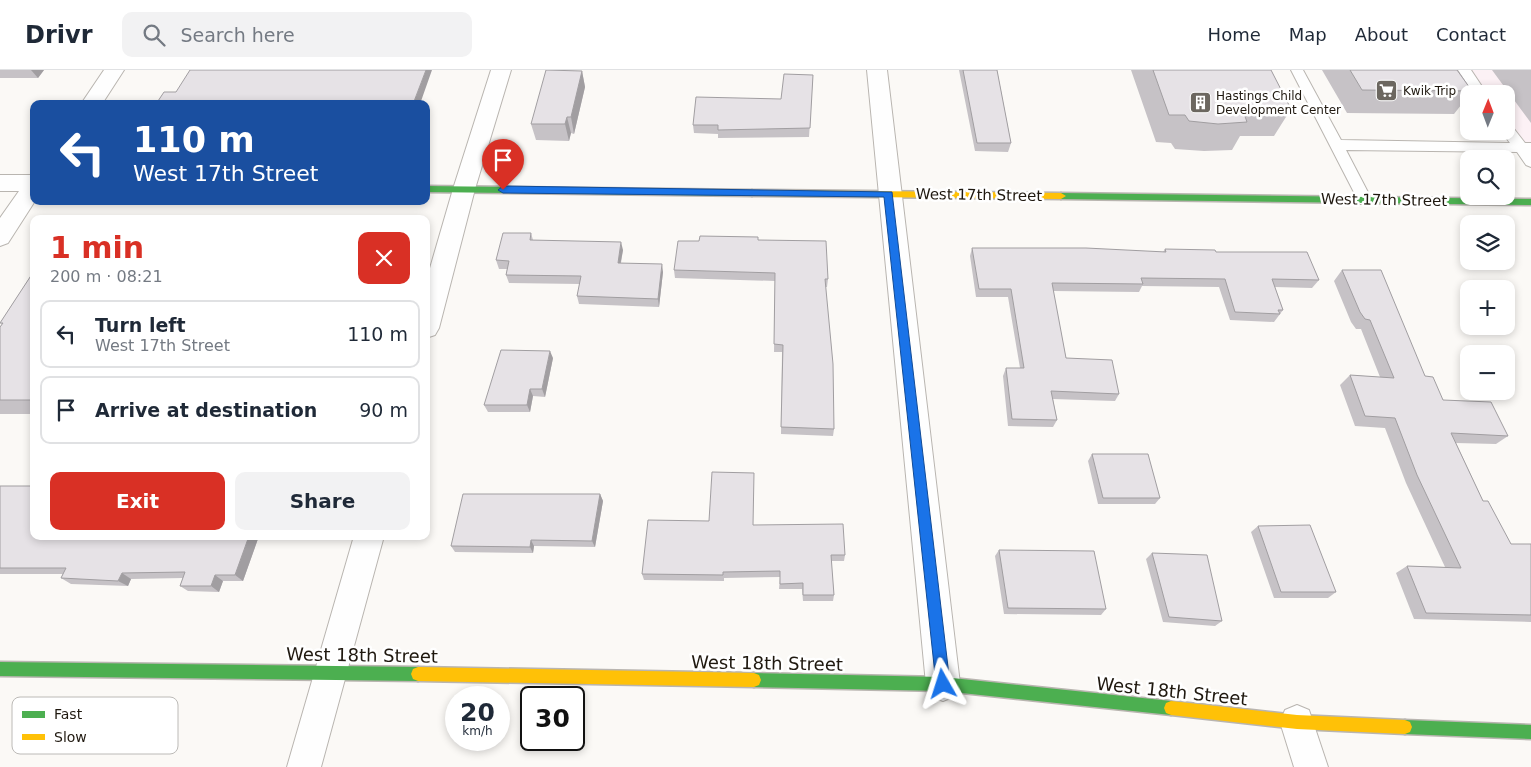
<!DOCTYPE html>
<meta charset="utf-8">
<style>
:root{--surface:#fff;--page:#f2f2f3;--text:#1f2937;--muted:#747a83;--line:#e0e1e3;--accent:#d93025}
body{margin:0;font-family:"DejaVu Sans",sans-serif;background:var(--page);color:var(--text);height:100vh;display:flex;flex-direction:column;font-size:19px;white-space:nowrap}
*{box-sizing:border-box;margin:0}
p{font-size:16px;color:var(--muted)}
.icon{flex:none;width:28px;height:28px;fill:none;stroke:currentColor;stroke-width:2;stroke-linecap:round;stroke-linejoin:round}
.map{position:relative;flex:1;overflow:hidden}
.panel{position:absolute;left:30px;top:145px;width:400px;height:325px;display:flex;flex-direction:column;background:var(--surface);border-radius:10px;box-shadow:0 2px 8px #0003}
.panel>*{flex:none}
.hud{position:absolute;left:30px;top:30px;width:400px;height:105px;border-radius:10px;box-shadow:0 2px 8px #0003;background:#1a4fa0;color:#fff;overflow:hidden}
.needle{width:32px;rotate:1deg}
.buttons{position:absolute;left:1460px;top:15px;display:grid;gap:10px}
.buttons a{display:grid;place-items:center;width:55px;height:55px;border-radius:10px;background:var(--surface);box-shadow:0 2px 8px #0003;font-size:25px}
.speed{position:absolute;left:445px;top:616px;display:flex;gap:10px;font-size:25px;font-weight:700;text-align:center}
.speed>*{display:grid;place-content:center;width:65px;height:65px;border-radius:50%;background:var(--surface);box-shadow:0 2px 8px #0003;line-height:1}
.speed small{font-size:12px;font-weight:400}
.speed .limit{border:2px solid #111;border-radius:8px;background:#fff;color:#111}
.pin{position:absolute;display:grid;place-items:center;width:42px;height:42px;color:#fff;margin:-51px -21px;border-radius:50% 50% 50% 0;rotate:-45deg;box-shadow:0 0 5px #0007}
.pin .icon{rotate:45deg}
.me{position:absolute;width:55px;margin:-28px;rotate:354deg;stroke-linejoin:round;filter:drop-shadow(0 0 4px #0008)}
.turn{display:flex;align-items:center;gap:18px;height:105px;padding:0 20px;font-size:22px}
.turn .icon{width:65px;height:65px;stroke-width:2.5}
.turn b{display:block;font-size:35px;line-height:42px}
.round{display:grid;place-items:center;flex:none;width:52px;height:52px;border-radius:10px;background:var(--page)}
.summary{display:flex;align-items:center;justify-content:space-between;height:85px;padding:0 20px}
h1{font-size:30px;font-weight:700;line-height:38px;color:var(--accent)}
.button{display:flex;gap:10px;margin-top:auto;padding:10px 20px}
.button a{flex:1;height:58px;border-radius:10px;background:var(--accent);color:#fff;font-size:20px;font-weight:700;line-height:58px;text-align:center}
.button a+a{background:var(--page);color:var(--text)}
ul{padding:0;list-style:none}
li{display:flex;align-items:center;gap:15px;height:68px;margin:0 10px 8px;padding:0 10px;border:2px solid var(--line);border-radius:10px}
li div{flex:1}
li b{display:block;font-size:19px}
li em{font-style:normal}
header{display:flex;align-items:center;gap:30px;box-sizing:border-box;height:70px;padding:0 25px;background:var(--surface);border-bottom:1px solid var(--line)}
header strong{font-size:24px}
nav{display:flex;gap:28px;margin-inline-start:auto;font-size:18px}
.search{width:350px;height:45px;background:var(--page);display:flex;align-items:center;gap:12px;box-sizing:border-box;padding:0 18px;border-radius:10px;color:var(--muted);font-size:19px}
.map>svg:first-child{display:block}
.commercial{fill:#fcf1f5}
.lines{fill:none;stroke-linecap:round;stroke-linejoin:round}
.lane-casing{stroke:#b9b5b0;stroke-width:2}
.street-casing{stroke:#b9b5b0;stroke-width:2}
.fast-casing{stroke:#b9b5b0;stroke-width:3}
.slow-casing{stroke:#b9b5b0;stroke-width:3}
.lane{fill:#fefefe;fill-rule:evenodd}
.street{fill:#fefefe;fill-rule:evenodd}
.fast{fill:#4caf50;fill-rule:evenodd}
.slow{fill:#ffc107;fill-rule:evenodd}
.wall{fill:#c6c2c6}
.shaded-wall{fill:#a19ea1}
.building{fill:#e6e2e6;stroke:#a19ea1}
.route{fill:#1a73e8;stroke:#114b97}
.labels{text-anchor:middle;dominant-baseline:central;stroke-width:5;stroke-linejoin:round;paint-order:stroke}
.far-poi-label{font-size:12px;fill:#1f180f;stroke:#fff;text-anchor:start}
.street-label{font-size:15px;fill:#1f180f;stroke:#fff}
.near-street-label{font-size:18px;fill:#1f180f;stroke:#fff}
.key{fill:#fff;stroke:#bcbab7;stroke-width:1}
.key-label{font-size:14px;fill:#1f180f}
</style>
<header>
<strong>Drivr</strong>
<div class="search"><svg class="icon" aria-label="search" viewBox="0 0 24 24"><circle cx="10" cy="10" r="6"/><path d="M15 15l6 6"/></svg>Search here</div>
<nav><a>Home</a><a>Map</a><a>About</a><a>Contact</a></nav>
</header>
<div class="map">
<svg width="1531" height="697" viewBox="0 0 1531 697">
<rect width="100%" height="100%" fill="#fbf9f6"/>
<!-- commercial -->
<path class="commercial" d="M1466,0H1531V92L1506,57V24H1483Z"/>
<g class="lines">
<defs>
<path id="lane" d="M1291,0H1303L1341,70L1510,73L1501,61H1506V54L1511,55L1525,73H1531V97L1526,95L1517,82L1346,80L1372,130L1370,134H1360Z
M1458,0H1471L1487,24H1474Z"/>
<path id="street" d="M104,0H124L102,34H81Z
M491,0H511L475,119L439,258L435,265L426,268V212L453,119Z
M867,0H887L960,614L955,626L943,631L931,626L926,614Z
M0,105H34L35,131L8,173L0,176V148L19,121H0Z
M354,466H384L321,697H287Z
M1297,635L1309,640L1328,697H1294L1280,652L1285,640Z"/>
<path id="fast" d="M426,116L752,120L757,123L752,126L426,122Z
M1061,123L1531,129V135L1061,129L1056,126Z
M0,592L418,597L423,599L425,604L423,609L418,611L0,606Z
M754,603L943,607L1171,631L1176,633L1178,638L1176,643L1171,645L943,621L754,617L749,615L747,610L749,605Z
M1405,650L1531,655V669L1405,664L1400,662L1398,657L1400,652Z"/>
<path id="slow" d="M752,120L1061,123L1066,126L1061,129L752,126L747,123Z
M418,597L754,603L759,605L761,610L759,615L754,617L418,611L413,609L411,604L413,599Z
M1171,631L1297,645L1405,650L1410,652L1412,657L1410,662L1405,664L1297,659L1171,645L1166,643L1164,638L1166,633Z"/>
</defs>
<!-- lane casing -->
<use href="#lane" class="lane-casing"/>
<!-- street casing -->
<use href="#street" class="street-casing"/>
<!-- fast casing -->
<use href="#fast" class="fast-casing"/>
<!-- slow casing -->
<use href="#slow" class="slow-casing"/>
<!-- lane -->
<use href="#lane" class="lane"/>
<!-- street -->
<use href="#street" class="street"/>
<!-- fast -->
<use href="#fast" class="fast"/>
<!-- slow -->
<use href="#slow" class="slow"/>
</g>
<!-- wall -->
<path class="wall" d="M0,0H44L38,8H0Z
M959,0H997L1011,73L1008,82L975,81Z
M1131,0H1271L1291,39L1274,66H1240L1232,80L1204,81L1175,79L1171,73L1156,72Z
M1322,0H1457L1472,21L1470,24H1469V25L1454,44L1347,43Z
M1492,0H1531V53Z
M582,1L585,17L574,64L571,63L569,71L536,70L531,54Z
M813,5L809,67L718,68V64L694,63L693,55L781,29Z
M531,163L533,170L623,180L621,193L663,202L659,237L579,234L577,226L580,214L509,213L506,205L507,199H499L496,190Z
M758,170L828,209L827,217H825L834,359L833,366L781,364L782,282H774L775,211L675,208L674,200L699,171Z
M972,178L1163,182L1165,179L1216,182L1319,210L1312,218L1275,217L1283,240L1274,252L1230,250L1219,217L1142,216L1139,222L1053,221L1066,288L1119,324L1115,331L1053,329L1057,350L1053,357L1008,356L1003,306L1006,298H1020L1008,227H976L970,186Z
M1342,200L1443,330L1508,366L1496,374L1456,373L1483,431L1511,474H1531V552L1414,549L1396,503L1407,496L1445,497L1406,413L1385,358L1355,356L1340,315L1350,305L1380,307L1361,259H1356L1351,252L1334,211Z
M34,201V344H0V257L2,254L0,253Z
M553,288L545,327L533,326L530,342H488L484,335Z
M1092,384L1160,428L1155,434H1098L1088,391Z
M0,416L34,466H259L243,511H223L219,522L188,521L180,516L183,508L131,509L128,516L71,514L61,508L63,504H0Z
M600,424L603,431L595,477L534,476L533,483L455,482L451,476Z
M753,455L845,485L844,491H831L834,525L833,531H803L802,519H779L780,507L724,508V511L644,510L642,504Z
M1258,456L1336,522L1328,528H1274L1251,462Z
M999,480L1106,539L1101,545L1004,544L995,486Z
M1152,483L1222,551L1215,556L1163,552L1146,489Z"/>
<!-- shaded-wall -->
<path class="shaded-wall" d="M31,0H44L38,8Z
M426,0H432L420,34H413Z
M582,1L585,17L574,64L571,47Z
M567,47L571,63L569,71L565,54Z
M621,172L623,180L619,201L618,193Z
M662,194L663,202L659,237L658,229Z
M550,281L553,288L545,327L542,319Z
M530,319L533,326L530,342L527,335Z
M600,424L603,431L595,477L592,471Z
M249,466H259L243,511L235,505Z
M531,470L534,476L533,483L530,477Z
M122,503L131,509L128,516L118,511Z
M215,505L223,511L219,522L211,516Z"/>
<!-- building -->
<path class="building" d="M190,0H426L413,34H156L164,22H176Z
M546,0L582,1L571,47H567L565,54H531Z
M963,0H997L1011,73H977Z
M1153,0H1271L1291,39L1242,38L1247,52L1218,54L1189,51L1185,45H1169Z
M1350,0H1457L1472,21L1362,20Z
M784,4L813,5L810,58L718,60V55H693L696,27L781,29Z
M503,163H531L530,170L621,172L618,193L662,194L658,229L577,226L581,206L506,205L509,191L496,190Z
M700,166L758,167V170L826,171L828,209H825L833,294L834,359L781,357L783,275L774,274L775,203L674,200L678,171H699Z
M972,178H1086L1166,182L1165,179L1215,180L1216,182H1307L1319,210L1272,209L1283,240H1278L1280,244L1235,242L1225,209L1141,208L1143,214L1052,213L1066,288L1112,290L1119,324L1051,321L1057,350L1012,349L1006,298H1024L1011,219H979Z
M1342,200H1381L1425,306L1433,307L1443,330L1491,332L1508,366L1451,363L1483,431H1488L1511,474H1531V545L1426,543L1407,496L1461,498L1417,405L1395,348L1365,346L1350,305L1394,308L1370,250L1365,249L1360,242Z
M34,201V328L33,330H0V257L3,253H0Z
M501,280L550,281L542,319H530L527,335H484Z
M1092,384H1148L1160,428H1103Z
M712,402L754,403L753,455L843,454L845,485H831L834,525H803V513L780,514V501L723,502V505L642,504L648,450L709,451Z
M0,416H34V466H249L235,505H215L211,516H180L185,502L122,503L118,511L61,508L66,498H0Z
M463,424H600L592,471L531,470L530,477L451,476Z
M1310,455L1336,522H1281L1258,456Z
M999,480L1094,481L1106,539L1008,538Z
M1152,483L1207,485L1222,551L1169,547Z"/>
<!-- route -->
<path class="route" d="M503,116L892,122L950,614L948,619L943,621L938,619L936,614L884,127L503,123L498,120Z"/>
<!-- icons -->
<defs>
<symbol id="supermarket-square" viewBox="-11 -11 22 22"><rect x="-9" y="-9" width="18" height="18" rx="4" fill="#6c6760" stroke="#fff"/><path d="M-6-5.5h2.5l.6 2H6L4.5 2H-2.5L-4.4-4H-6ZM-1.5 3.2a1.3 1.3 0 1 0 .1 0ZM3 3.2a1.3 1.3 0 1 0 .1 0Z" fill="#fff"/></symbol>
<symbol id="building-square" viewBox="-11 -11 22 22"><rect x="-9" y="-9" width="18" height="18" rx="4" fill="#6c6760" stroke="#fff"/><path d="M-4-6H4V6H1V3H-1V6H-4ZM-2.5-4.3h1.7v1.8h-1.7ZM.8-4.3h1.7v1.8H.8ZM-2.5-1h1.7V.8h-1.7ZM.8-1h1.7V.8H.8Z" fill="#fff"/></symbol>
</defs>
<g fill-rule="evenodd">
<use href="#supermarket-square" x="1374" y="8" width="25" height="25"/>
<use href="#building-square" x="1188" y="20" width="25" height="25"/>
</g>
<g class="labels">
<!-- far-poi labels -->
<g class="far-poi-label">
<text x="1403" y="21">Kwik Trip</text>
<text x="1216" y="26">Hastings Child<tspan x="1216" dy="14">Development Center</tspan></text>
</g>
<!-- street labels -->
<g class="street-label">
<text transform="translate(979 125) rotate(1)">West 17th Street</text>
<text transform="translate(1384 130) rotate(1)">West 17th Street</text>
</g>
<!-- near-street labels -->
<g class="near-street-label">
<text transform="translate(362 585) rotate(1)">West 18th Street</text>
<text transform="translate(767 593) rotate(1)">West 18th Street</text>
<text transform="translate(1172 621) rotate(6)">West 18th Street</text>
</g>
</g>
<!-- legend -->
<rect x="12" y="627" width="166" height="57" rx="8" class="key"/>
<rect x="22" y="641" width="23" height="7" fill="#4caf50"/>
<rect x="22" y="664" width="23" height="6" fill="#ffc107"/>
<g class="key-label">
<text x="54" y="649">Fast</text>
<text x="54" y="672">Slow</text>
</g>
</svg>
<div class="buttons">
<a><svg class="needle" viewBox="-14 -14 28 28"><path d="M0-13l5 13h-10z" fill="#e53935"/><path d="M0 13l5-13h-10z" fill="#747a83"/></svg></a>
<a><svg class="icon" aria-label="search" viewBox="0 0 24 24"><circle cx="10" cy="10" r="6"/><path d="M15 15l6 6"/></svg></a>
<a><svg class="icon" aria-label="layers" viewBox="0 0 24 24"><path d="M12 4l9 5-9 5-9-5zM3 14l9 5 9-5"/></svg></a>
<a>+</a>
<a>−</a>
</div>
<div class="speed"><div>20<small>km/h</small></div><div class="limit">30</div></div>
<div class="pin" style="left:503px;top:120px;background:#d93025"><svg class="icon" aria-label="arrive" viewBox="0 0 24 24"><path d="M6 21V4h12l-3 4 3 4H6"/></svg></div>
<svg class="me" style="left:943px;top:614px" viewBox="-20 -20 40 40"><path d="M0-17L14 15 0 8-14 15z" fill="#1a73e8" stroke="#fff" stroke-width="4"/></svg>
<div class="hud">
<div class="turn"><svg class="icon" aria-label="left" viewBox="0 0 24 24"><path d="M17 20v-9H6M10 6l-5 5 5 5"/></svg><div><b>110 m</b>West 17th Street</div></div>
</div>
<section class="panel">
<div class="summary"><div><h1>1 min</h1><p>200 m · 08:21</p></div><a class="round" style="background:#d93025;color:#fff"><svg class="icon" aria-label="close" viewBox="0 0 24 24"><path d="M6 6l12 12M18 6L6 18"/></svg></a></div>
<ul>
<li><svg class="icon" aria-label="left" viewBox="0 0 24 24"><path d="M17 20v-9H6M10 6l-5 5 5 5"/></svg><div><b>Turn left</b><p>West 17th Street</p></div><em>110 m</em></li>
<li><svg class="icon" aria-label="arrive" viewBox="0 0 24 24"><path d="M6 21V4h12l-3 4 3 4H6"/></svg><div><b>Arrive at destination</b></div><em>90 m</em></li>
</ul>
<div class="button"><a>Exit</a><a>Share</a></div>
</section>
</div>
